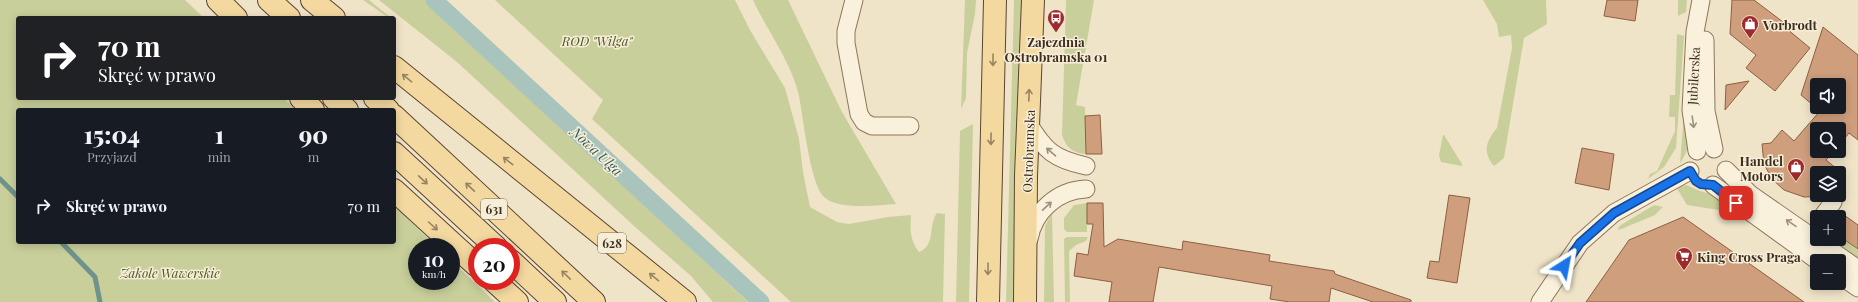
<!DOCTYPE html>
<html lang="pl">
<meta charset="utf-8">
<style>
:root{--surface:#171b24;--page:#20242c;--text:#f1f3f6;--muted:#9ea1a6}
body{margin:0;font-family:"Playfair Display",serif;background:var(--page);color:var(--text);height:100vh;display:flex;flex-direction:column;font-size:15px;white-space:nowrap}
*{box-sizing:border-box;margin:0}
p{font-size:13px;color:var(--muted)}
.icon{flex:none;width:22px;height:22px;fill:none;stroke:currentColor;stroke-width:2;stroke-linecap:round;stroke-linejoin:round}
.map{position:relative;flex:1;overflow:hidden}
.sheet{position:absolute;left:16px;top:108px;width:380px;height:136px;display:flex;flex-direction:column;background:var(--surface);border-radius:4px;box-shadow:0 2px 10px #0003}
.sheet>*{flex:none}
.hud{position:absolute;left:16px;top:16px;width:380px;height:84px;border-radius:4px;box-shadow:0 2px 10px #0003;background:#202124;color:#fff;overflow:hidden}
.buttons{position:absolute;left:1810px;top:78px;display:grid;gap:8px}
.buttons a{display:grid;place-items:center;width:36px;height:36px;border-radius:4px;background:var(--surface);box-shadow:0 2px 10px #0003;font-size:20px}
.speed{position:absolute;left:408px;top:238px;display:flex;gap:8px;font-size:20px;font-weight:700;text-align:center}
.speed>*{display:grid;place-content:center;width:52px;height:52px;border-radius:50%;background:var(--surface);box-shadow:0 2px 10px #0003;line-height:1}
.speed small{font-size:10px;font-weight:400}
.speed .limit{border:6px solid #d22;background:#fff;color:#111}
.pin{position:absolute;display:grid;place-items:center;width:34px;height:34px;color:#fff;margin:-17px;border-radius:8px;box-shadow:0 2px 6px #0006}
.me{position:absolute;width:44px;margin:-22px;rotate:34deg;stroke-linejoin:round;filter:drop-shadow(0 0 3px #0008)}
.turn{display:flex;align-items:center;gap:14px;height:84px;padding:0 16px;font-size:18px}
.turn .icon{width:52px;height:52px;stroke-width:2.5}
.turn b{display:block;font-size:28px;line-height:34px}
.eta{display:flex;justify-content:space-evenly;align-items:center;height:68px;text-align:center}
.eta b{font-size:24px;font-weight:800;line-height:28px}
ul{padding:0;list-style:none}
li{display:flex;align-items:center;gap:12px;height:60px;padding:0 16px}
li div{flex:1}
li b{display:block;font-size:15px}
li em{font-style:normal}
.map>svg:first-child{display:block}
.green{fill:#c9cf9b}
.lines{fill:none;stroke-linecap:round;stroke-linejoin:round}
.stream{stroke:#6f938a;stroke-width:5}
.canal{stroke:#a9c4bc;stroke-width:17}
.building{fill:#cf9f7d;stroke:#8d5f41;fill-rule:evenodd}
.minor-casing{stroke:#8d765c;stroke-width:19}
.major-casing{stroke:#5b4430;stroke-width:24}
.minor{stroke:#faf1dc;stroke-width:17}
.major{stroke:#f3d9a0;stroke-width:22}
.oneway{stroke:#988460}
.oneway2{stroke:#9c907e}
.route-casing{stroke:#114b97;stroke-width:10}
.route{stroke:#1a73e8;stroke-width:7}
.labels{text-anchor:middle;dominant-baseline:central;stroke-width:3;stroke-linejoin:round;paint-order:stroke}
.shield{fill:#f7eed8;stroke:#756857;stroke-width:1}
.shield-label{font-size:12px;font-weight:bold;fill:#3d2e20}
.poi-label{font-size:13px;font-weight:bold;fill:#3d2e20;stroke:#f7eed8;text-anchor:start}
.park-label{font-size:13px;font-style:italic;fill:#4d5a26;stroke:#f7eed8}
.street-label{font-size:13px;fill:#3d2e20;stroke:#f7eed8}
.water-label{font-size:14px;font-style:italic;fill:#2f5d5a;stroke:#f7eed8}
</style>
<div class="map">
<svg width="1858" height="302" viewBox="0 0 1858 302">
<rect width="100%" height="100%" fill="#f0e4c8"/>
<!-- green -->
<path class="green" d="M0,0H185L204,18H18V98H284L296,110H18V242H394V206L437,247H417V281H451V260L495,302H0Z
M363,0H369L391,18H389Z
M379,0H426L748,302H713L691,276L634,226L457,62Z
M495,0H735L750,30L785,88L799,139L803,172L810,207L837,222L849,224L888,217L911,215C910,230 910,240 919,252C936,246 928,224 937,213L945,214L943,302H791L592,119L603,100Z
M753,0H788L842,112L896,204C878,205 837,211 823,196C810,182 803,117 799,96C791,61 767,31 753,0Z
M965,0H976L975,14L967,53L966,98L961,109Z
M1014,0H1022L1014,302H1006Z
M1066,0H1094L1076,105L1085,107L1086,154C1073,153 1066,148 1062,135Z
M1483,0H1546L1547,24L1524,38L1504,158L1494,166C1482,152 1486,141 1497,128L1512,48L1511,35L1499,37L1497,24Z
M1678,0H1687L1686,12L1678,16Z
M1677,34L1684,36L1676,148L1664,167L1648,179L1650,174L1657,171L1675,131V117H1669L1670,95H1675Z
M1685,102L1689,147L1680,164Z
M973,124L969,302H956L960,131Z
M1443,135H1444L1462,164V166L1441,162L1439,155Z
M1686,185L1700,191L1711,194L1738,213L1687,205L1676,187Z
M1087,203V232H1067L1064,229V218L1074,205Z
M1654,205L1663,207L1655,215L1619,230L1618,228L1621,225Z
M1052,213L1054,302H1044L1045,226Z
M1839,236L1858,250V258L1832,239H1839Z
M1067,237H1088L1086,241L1076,245L1069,251L1070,302H1065L1064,239Z"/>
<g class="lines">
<!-- stream -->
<path class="stream" d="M0,179L18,197
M61,242L95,277L100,302"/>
<!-- canal -->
<path class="canal" d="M434,0L761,302"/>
</g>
<!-- building -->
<path class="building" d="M1607,0H1638L1635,21L1604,16Z
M1732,0H1754L1783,22L1781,24L1810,48L1775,91L1746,68L1756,55L1730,34Z
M1823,27L1858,55V140L1849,133L1839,145V129H1817V151H1834L1826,160L1842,173H1817V195L1824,196L1804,197L1784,190L1772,179L1764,164L1762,144L1771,143L1782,130L1794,141L1820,111L1801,95ZM1817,85H1839V107H1817Z
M1749,81L1725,110L1726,85Z
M1100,115L1102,154H1086L1085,116Z
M1582,148L1614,154L1609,190L1575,183Z
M1449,195L1470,198L1457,283L1427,278L1430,261L1439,262Z
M1087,203H1103L1104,247L1118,239L1182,250L1183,241L1270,255L1269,261L1334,271L1335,274L1411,300V302H1373L1331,288L1329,302H1290L1270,299L1272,286L1159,267L1153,302H1109L1112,282L1074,276L1077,253L1088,255L1093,224H1087Z
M1844,215L1858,225V249L1839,236V222Z
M1683,217L1804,302H1586L1629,240Z"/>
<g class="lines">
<defs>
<path id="minor" d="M854,0L846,31V43L859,114L864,122L872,126H910
M1705,40L1706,111L1714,149
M1028,123C1045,151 1054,159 1086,166
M1697,151L1691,110L1695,32L1701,0
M1726,170L1750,194L1858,269
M1713,185L1818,261
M1822,217L1833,202
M1029,239C1034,211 1058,190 1086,189
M1839,275L1858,288
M1540,302L1580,243L1614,213L1690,171"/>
<path id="major" d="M218,0L236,18
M269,0L289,18
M312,0L334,18
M394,67L685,302
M301,98L313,110
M334,98L347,110
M375,98L388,110
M394,116L594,302
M394,153L496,247
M394,190L477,266
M511,261L555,302
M494,281L517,302
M988,302L995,0
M1025,302L1026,176L1033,0"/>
</defs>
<!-- minor casing -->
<use href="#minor" class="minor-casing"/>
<!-- major casing -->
<use href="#major" class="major-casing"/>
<!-- minor -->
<use href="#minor" class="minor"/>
<!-- major -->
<use href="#major" class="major"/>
</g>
<!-- one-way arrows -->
<defs><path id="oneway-shaft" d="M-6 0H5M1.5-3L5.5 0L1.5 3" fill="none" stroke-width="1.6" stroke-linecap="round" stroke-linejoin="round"/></defs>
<g class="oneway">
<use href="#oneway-shaft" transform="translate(993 60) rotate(91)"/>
<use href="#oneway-shaft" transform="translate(407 78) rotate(-141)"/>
<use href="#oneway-shaft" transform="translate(1029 95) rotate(-88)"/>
<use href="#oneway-shaft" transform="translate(991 139) rotate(91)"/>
<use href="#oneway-shaft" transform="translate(508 161) rotate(-142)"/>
<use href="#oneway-shaft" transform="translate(423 180) rotate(43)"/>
<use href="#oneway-shaft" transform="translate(470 187) rotate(-137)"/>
<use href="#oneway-shaft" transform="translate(433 226) rotate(42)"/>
<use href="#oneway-shaft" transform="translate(988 269) rotate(91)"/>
<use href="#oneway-shaft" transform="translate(566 275) rotate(-136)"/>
<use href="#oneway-shaft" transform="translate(654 277) rotate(-141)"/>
</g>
<g class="oneway2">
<use href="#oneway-shaft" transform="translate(1693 122) rotate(82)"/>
<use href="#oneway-shaft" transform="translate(1051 152) rotate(-139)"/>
<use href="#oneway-shaft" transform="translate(1047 206) rotate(-43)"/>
<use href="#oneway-shaft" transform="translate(1791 223) rotate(-146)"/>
</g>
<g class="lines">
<defs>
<path id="route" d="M1564,266L1580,243L1614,213L1690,171L1696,181L1701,184L1713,185L1736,203"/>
</defs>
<!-- route casing -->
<use href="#route" class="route-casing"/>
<!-- route -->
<use href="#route" class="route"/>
</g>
<!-- icons -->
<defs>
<symbol id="bus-pin" viewBox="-11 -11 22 30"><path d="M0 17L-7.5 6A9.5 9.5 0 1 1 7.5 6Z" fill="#9e2a2b" stroke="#f7eed8"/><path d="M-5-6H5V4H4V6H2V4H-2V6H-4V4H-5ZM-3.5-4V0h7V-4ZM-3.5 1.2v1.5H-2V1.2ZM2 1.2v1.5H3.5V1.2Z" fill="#fff"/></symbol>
<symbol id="shop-pin" viewBox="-11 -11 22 30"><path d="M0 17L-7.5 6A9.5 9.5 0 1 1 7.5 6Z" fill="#9e2a2b" stroke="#f7eed8"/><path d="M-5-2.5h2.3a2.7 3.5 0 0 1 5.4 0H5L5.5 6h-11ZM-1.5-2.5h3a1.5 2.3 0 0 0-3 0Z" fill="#fff"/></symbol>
<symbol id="supermarket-pin" viewBox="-11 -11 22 30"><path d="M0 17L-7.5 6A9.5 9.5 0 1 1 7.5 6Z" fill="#9e2a2b" stroke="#f7eed8"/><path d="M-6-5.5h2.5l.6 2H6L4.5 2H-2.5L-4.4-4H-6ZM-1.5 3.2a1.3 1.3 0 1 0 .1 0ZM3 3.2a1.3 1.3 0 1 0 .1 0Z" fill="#fff"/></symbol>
</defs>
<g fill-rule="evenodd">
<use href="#bus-pin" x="1046" y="8" width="20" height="27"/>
<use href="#shop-pin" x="1740" y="14" width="20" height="27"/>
<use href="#shop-pin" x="1786" y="157" width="20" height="27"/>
<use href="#supermarket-pin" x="1674" y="246" width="20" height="27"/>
</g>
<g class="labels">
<!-- shield labels -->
<g class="shield">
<rect x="481" y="199" width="26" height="20" rx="3"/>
<rect x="598" y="233" width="28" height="20" rx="3"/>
</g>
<g class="shield-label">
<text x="494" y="209">631</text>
<text x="612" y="243">628</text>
</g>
<!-- poi labels -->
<g class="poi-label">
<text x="1763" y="24">Vorbrodt</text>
<text x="1056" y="41" text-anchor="middle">Zajezdnia<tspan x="1056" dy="15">Ostrobramska 01</tspan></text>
<text x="1783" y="160" text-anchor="end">Handel<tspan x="1783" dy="15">Motors</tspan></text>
<text x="1697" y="256">King Cross Praga</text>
</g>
<!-- park labels -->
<g class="park-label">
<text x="597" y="40">ROD "Wilga"</text>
<text x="170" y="272">Zakole Wawerskie</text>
</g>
<!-- street labels -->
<g class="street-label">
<text transform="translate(1693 76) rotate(-87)">Jubilerska</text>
<text transform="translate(1028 151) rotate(-88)">Ostrobramska</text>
</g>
<!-- water labels -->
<g class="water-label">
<text transform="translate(597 151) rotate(43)">Nowa Ulga</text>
</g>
</g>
</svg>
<div class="buttons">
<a><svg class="icon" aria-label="sound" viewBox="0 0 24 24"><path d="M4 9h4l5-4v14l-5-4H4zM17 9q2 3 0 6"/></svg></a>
<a><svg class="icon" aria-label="search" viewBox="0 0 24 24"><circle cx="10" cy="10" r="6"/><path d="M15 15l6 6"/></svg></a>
<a><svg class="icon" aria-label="layers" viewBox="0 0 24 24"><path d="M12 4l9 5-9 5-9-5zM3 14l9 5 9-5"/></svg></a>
<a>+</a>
<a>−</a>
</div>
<div class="speed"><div>10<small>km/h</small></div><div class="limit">20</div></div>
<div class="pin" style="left:1736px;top:203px;background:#d93025"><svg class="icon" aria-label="arrive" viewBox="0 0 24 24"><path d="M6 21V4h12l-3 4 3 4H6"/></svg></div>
<svg class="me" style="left:1564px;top:266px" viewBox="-20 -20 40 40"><path d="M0-17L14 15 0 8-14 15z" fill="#1a73e8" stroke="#fff" stroke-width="4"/></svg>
<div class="hud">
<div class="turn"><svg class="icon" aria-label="right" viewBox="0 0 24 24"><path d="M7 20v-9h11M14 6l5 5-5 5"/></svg><div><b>70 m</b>Skręć w prawo</div></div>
</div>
<section class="sheet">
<div class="eta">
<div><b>15:04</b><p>Przyjazd</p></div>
<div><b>1</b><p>min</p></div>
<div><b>90</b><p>m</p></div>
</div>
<ul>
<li><svg class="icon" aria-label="right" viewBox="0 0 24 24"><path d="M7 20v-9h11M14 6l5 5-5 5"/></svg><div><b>Skręć w prawo</b></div><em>70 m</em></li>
</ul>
</section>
</div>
